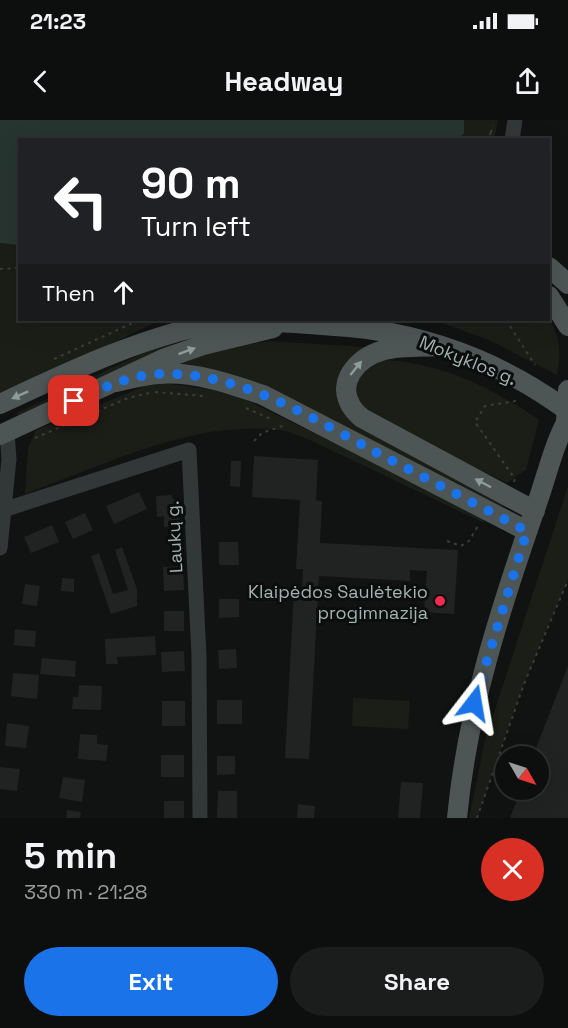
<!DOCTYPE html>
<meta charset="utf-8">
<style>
:root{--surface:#0d0e0e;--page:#1b1c1c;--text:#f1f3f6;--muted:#9a9c9e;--line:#2d2e2e;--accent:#1a73e8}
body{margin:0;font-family:"Space Grotesk",sans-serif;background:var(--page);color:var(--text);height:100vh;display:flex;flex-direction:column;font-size:22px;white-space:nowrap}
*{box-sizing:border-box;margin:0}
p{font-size:20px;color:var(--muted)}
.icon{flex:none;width:33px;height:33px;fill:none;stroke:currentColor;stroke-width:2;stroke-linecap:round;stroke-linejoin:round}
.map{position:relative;height:698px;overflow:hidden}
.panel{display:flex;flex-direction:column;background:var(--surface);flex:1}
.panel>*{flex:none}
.banner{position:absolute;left:18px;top:18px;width:532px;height:183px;border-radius:0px;box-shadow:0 6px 24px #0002,0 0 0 2px var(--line);background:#202124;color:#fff;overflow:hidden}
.needle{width:39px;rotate:129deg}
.tools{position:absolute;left:495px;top:626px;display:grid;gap:12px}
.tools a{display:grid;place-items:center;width:54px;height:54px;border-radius:50%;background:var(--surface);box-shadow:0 6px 24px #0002,0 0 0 2px var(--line);font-size:30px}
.pin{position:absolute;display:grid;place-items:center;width:51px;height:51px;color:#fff;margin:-26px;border-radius:12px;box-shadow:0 3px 9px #0006}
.me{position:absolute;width:66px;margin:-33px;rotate:14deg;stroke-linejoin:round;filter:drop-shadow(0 0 4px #0008)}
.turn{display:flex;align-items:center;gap:21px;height:126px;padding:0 24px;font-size:27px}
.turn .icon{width:78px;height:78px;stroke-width:2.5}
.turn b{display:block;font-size:42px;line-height:51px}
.then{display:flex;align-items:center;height:57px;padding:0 24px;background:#0003;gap:12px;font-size:22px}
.round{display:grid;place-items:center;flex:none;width:63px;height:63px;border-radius:32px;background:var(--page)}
.summary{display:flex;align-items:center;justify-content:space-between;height:102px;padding:0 24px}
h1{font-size:36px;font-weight:700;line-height:45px}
.action{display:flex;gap:12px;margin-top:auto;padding:12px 24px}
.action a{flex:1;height:69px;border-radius:36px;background:var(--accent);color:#fff;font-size:24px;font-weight:700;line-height:69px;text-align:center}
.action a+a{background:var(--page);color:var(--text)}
.status{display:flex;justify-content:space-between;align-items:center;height:42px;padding:0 30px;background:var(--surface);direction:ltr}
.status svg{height:16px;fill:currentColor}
header{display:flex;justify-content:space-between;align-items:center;height:78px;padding:0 24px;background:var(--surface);font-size:27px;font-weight:700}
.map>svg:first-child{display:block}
.green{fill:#1b1d17}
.water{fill:#273530}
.building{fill:#212323}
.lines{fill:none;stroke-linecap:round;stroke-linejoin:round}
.path{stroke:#383e3d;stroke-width:2;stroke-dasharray:3 4.5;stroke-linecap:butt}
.minor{stroke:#323737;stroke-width:15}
.major{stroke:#4e5655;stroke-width:20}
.oneway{fill:#8d9c99}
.route{stroke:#1a73e8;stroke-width:10;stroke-dasharray:0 18}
.poi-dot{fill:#f02b4f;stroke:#0c0d0d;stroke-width:2}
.labels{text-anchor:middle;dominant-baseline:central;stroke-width:6;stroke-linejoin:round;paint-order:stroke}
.street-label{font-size:18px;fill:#a2b3b0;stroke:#0c0d0d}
.poi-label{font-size:18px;fill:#a2b3b0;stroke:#0c0d0d;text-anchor:end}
</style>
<div class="status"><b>21:23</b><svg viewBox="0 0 49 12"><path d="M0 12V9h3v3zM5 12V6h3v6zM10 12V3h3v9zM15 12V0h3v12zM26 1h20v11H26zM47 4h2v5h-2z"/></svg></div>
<header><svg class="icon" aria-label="back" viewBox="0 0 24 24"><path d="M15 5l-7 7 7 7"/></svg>Headway<svg class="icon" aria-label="share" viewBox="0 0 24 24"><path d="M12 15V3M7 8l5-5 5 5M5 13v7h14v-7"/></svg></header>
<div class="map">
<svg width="568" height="698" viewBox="0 0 568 698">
<rect width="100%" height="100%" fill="#111212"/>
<!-- green -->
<path class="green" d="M0,0H498L494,20H20V200H161L0,277Z
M549,199C561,219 561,233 557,255L491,221L434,200Z
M219,212L179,222L19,296L17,293L149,230L193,214Z
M270,221L366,227L354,235L340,254L348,299L357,306L505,382L502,387L321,296L268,266L229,255L177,247L178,241L228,227Z
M384,240C439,242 494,268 539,300L526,350L507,363L366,295L354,273C359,249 362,248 384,240Z
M155,262L230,272L484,396V403L310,320C300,317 290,311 279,310C192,300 105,345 25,374L28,328L36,310Z
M568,366V460L524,564L477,698H469L485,620Z
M353,578L410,581L408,609L352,606Z"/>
<!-- water -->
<path class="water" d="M0,0H464V13L458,20H20L19,125L0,123Z"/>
<!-- building -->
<path class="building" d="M254,336L318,340L316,380L322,381L320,423L458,430L454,494L424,492L427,451L410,450V461L319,456L309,639L285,638L294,470H302L303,449H296L300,380L252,377Z
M231,341H241L240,367L230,366Z
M139,372L147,389L114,404L106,386Z
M172,375V379H178L179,406L164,407V396L157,397L156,376Z
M85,393L93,410L73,419L65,402Z
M52,405L59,422L31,433L24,417Z
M219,422H238L239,445H219Z
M122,427L137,469V486L111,494L91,436L99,433L113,474L128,470L115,430Z
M183,446L184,470L164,471L163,447Z
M62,458L74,459V472L61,471Z
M25,464L40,466L37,486L22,484Z
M219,479H239V497L219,498Z
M164,491H184V511H164Z
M15,509L36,511L35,527L14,525Z
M155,516L156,535L117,537L118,544H106L105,519Z
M236,529L237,548L219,549L218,530Z
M184,531L185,551L162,552L161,532Z
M42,538L76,541L75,557L40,554Z
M568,546V698H510L521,669H538V636H533Z
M13,553L39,555L37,579L11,576Z
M79,565L102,566L101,590L72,589L73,577H78Z
M217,580H242V604H217Z
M162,581H185V606H162Z
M7,603L29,606L26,628L5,626Z
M80,614L97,615V624L108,625L106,641L78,639Z
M161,635H184V657H161Z
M217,636H235V654L217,655Z
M0,647L20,649L17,671L0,669Z
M63,657L85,660L82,682L59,678Z
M401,662L423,663L420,698H398Z
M218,671H237V698H217Z
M164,681H184V698H164Z
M298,684L315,686L314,698H297Z
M67,690L81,692L80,698H66Z"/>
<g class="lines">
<!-- path -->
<path class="path" d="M484,20L491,13
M489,20L493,5
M0,149L20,148
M506,200L535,245
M54,239L139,200
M155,272L203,276
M246,288L273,300
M35,318L128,278L149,273
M254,321L262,313L285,305
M514,362L515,359L475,302L485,286L516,281
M447,421L461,426L469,421L478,406
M477,698L524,564L568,460"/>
<!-- minor -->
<path class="minor" d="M512,20L515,0
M0,391L189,330L199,536L200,698
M0,428L9,339L7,312"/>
<!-- major -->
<path class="major" d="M549,147L568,164
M549,176L568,206
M241,200C285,203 330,204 374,210C444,221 511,249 568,291
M442,226C409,228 371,222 351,253C348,258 346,264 346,270C347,282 353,291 362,298L535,391
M116,262C130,259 144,255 158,254C193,251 231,264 263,275L527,411
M0,284C74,249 148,214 229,200
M566,301L568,270
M0,315L163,239L203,225L273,208
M457,698C467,591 500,490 535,389C546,360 553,325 568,299"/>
</g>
<!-- one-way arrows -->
<defs><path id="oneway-solid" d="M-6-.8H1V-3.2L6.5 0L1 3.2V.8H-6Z" transform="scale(1.5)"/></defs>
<g class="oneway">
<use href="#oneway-solid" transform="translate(187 231) rotate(-20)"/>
<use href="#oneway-solid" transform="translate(356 248) rotate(-51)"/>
<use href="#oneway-solid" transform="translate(20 275) rotate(156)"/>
<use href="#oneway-solid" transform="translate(483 363) rotate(-152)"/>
</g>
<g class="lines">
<!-- route -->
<path class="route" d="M74,281C101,269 129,255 160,254C239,251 314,299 381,335C430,360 479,386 527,411L474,583"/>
</g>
<!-- markers -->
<circle class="poi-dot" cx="440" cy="481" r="6"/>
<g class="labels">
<!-- street labels -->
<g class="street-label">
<text transform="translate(468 240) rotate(22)">Mokyklos g.</text>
<text transform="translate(174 417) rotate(-93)">Laukų g.</text>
</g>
<!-- poi labels -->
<g class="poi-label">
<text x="428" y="471">Klaipėdos Saulėtekio<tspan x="428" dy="21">progimnazija</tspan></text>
</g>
</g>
</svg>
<div class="tools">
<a><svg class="needle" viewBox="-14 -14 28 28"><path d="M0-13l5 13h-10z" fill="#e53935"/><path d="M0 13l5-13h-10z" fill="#9a9c9e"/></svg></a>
</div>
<div class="pin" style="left:74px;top:281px;background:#d93025"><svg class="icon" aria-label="arrive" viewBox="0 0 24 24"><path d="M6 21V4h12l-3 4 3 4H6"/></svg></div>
<svg class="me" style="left:474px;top:583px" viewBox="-20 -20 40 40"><path d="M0-17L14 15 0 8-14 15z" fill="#1a73e8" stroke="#fff" stroke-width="4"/></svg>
<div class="banner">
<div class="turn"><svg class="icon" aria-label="left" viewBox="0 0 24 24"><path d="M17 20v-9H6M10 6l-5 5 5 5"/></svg><div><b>90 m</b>Turn left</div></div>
<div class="then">Then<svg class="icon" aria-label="ahead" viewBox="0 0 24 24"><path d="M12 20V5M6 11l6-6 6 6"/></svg></div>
</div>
</div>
<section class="panel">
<div class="summary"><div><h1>5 min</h1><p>330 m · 21:28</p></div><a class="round" style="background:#d93025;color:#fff"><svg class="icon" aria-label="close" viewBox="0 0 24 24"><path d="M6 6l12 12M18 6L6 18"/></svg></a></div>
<div class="action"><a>Exit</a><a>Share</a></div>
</section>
